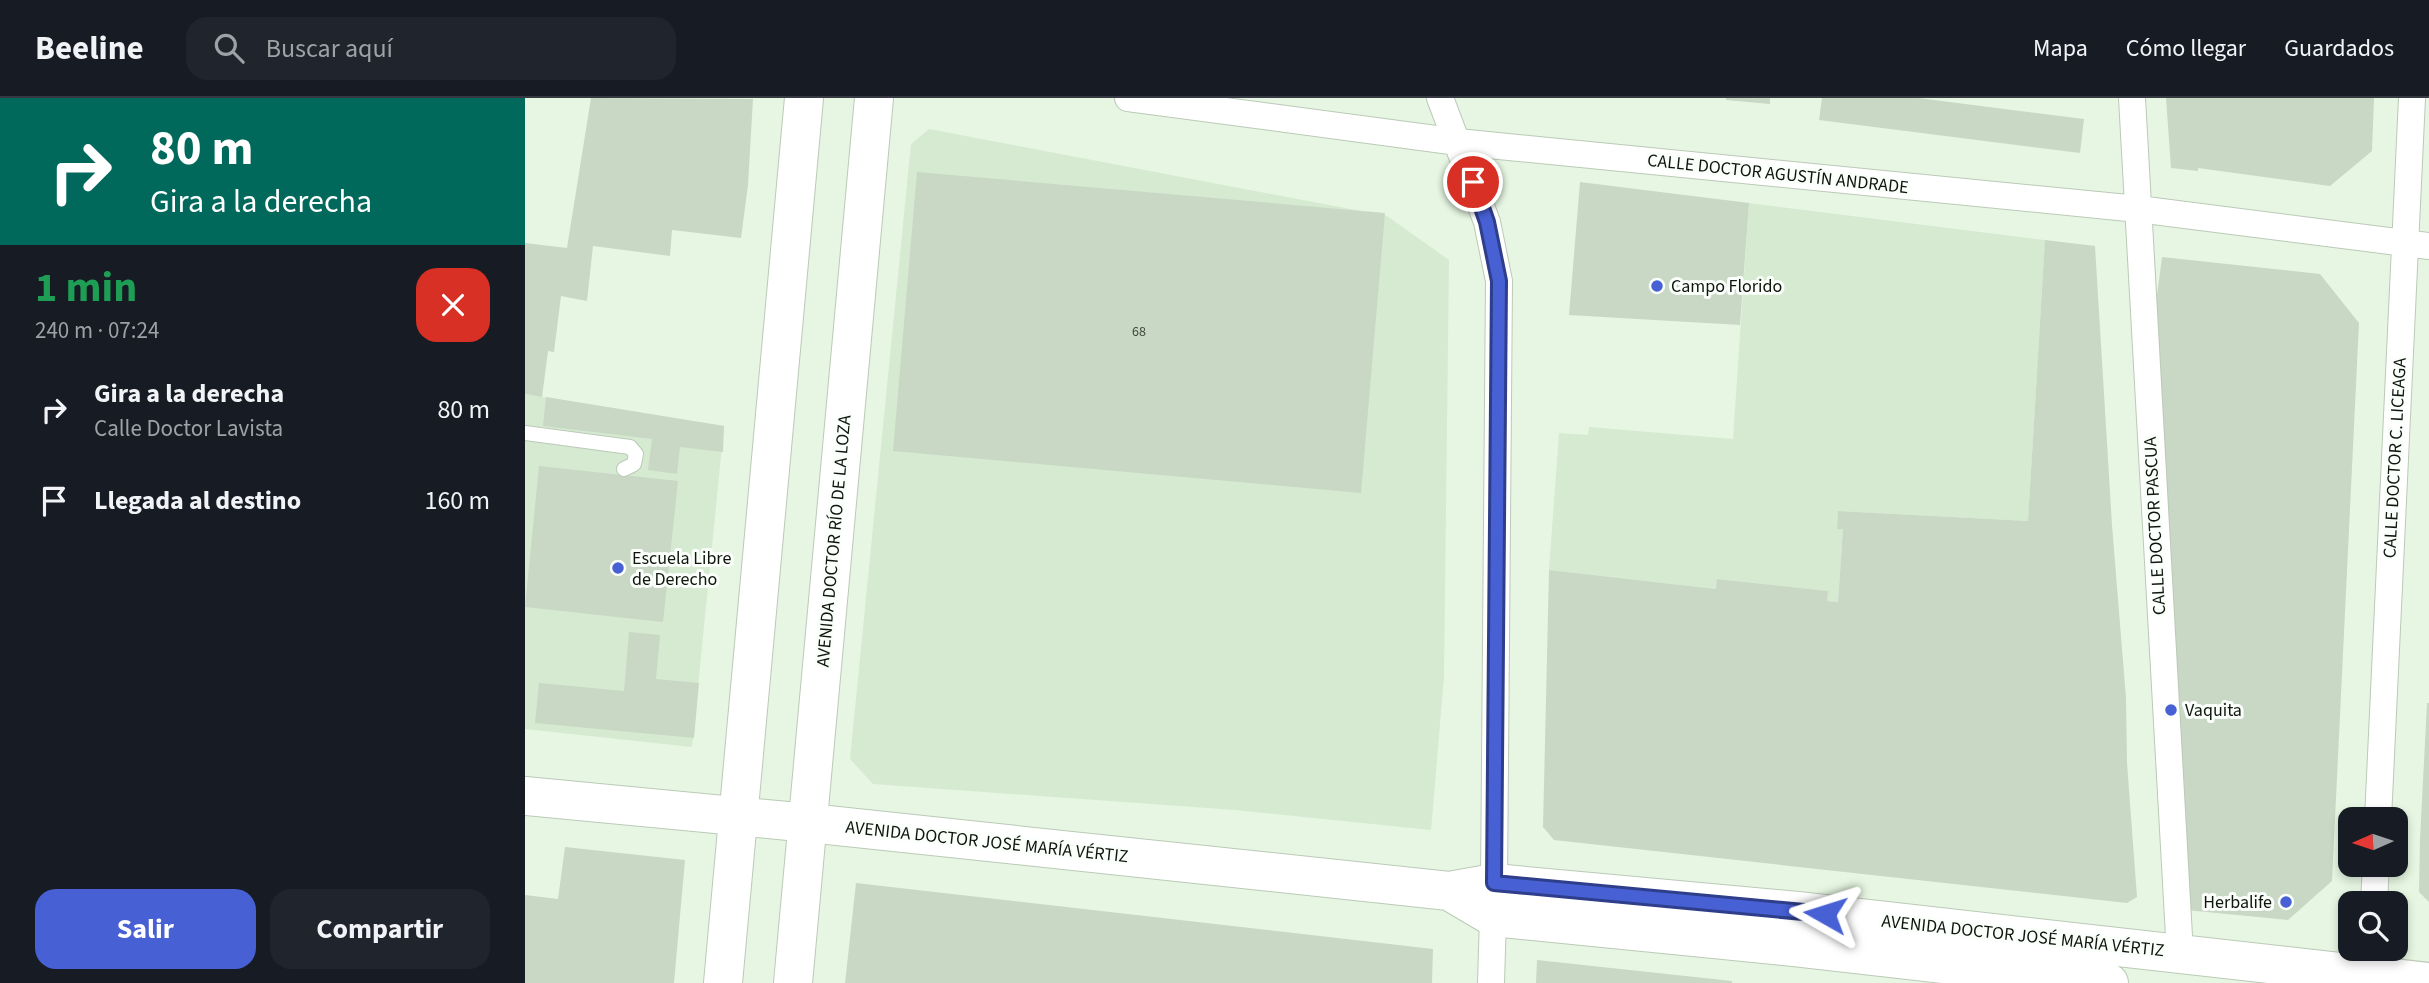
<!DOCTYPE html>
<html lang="es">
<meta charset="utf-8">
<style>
:root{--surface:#171b24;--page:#20242c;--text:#f1f3f6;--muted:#9ea1a6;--line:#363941;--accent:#4760d4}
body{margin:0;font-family:"Source Sans 3",sans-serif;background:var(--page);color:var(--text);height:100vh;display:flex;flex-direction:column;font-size:26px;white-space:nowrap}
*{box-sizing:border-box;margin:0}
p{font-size:23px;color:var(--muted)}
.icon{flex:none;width:38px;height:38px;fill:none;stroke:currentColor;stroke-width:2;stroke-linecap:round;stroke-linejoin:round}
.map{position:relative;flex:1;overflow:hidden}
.panel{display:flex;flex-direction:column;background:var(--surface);width:525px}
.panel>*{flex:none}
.top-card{background:#00695c;color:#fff;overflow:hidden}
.needle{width:46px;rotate:267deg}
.buttons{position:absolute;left:1813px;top:709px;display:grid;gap:14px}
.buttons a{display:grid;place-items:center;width:70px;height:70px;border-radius:14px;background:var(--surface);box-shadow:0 4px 10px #0003;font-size:35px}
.pin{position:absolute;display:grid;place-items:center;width:60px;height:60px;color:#fff;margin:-30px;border:4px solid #fff;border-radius:50%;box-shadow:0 2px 7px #0007}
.me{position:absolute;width:77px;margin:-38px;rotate:276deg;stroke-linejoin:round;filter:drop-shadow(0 0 5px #0008)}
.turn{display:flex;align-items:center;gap:24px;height:147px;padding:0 35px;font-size:32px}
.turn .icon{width:91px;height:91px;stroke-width:2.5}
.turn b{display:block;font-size:49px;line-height:60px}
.round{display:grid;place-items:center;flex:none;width:74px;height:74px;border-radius:21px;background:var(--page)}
.headline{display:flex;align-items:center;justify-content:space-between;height:119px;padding:0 35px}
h1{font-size:42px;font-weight:700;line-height:52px;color:#1e9e55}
.button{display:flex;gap:14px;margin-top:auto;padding:14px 35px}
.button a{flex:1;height:80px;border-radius:21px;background:var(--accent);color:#fff;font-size:28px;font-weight:700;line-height:80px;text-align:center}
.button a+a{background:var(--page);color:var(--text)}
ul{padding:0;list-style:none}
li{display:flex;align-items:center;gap:21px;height:91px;padding:0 35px}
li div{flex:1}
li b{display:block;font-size:26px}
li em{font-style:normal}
header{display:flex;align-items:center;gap:42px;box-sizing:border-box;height:98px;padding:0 35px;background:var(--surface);border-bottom:2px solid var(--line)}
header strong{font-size:33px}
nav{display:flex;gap:38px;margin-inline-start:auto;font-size:24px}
.search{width:490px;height:63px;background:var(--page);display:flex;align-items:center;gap:18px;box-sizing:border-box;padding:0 24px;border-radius:21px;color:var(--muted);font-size:26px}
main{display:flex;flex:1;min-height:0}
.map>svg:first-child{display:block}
.built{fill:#d5ead0}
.building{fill:#c8d8c5}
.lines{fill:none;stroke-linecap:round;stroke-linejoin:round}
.service-casing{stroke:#bbcab7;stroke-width:16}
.minor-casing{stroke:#bbcab7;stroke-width:28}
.secondary-casing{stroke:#bbcab7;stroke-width:40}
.primary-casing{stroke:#bbcab7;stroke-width:40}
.service{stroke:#fff;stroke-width:14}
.minor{stroke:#fff;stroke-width:26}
.secondary{stroke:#fff;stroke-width:38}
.primary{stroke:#fff;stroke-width:38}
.route-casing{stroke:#2e3e8a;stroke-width:18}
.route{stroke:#4760d4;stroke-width:12}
.poi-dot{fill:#4760d4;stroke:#fbfffb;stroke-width:2.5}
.labels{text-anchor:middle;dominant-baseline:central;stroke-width:6;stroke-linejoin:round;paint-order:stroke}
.number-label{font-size:14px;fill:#3e463c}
.street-label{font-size:18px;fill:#10150e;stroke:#fbfffb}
.poi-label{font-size:18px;fill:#10150e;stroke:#fbfffb;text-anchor:start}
</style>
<header>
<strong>Beeline</strong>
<div class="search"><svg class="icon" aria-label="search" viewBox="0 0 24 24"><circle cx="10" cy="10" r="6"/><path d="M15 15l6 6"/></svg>Buscar aquí</div>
<nav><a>Mapa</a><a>Cómo llegar</a><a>Guardados</a></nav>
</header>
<main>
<section class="panel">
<div class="top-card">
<div class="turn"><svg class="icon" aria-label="right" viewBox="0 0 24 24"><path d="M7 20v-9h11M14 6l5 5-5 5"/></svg><div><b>80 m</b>Gira a la derecha</div></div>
</div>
<div class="headline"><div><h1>1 min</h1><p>240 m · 07:24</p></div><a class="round" style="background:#d93025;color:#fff"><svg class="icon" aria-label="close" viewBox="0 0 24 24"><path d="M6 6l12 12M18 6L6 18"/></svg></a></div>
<ul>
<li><svg class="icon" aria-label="right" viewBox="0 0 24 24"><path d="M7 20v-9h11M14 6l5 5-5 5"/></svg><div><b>Gira a la derecha</b><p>Calle Doctor Lavista</p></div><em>80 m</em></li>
<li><svg class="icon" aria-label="arrive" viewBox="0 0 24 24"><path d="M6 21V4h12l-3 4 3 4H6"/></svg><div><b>Llegada al destino</b></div><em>160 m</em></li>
</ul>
<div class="button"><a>Salir</a><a>Compartir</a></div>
</section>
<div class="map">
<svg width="1904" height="885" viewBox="0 0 1904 885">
<rect width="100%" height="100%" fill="#e6f6e2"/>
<!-- built -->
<path class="built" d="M404,31L862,118L924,162L919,579L906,732L710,712L348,686L325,661L386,46Z
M1224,105L1520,142L1503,423L1313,413L1312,430L1318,431L1313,504L1302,503V493L1193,481L1191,491L1024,472L1034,335L1063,337L1064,329L1208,341Z
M0,296L199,328L167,649L0,631Z"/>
<!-- building -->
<path class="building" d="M66,0L228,1L223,87L216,140L147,132L145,158L68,148L62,203L36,198L29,254L23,253L17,299L0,296V145L42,150Z
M1201,0H1245V6L1201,2Z
M1297,0H1393L1559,21L1555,55L1294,22Z
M1641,0H1849L1847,53L1805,88L1673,70V73L1646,70Z
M392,74L860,115L836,395L368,353Z
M1055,84L1224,105L1215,227L1044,217Z
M1520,142L1570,148L1587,427L1601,600L1602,665L1612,799L1602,805L1029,742L1018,729L1024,472L1191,491L1192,481L1303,493L1302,503L1313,504L1318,431H1312L1313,413L1503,423Z
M1637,159L1795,176L1834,225L1807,783L1763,822L1661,812L1626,244Z
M21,299L199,328L198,354L155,349L152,376L123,372L127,341L18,328Z
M14,368L153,383L138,524L0,509Z
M104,534L135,537L131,581L174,585L169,640L10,625L14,585L99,593Z
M1902,605H1904V804L1894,794L1895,741Z
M40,749L160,762L149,885H0V797L33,801Z
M331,785L908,851L907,885H320Z
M1012,862L1207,883V885H1011Z"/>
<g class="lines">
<defs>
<path id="service" d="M0,335L105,349L111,356L109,366L99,371"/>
<path id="minor" d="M603,0L933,44L1613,111L1904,148
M915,0L962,124L974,183L969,785L966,885
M1607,0L1655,856
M1853,721L1887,0
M1849,805L1851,766
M1846,885L1847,850"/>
<path id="secondary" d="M0,698L284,725L924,793L969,785L1273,813L1904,884
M924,793L968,819L1269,849L1584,885"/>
<path id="primary" d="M198,885L279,0
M268,885L349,0"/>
</defs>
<!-- service casing -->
<use href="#service" class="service-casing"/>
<!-- minor casing -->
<use href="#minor" class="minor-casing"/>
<!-- secondary casing -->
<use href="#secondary" class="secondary-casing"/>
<!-- primary casing -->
<use href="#primary" class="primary-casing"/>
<!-- service -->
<use href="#service" class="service"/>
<!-- minor -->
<use href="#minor" class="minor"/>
<!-- secondary -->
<use href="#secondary" class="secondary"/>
<!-- primary -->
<use href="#primary" class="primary"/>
</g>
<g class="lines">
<defs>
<path id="route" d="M948,84L962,124L974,183L969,785L1300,816"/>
</defs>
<!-- route casing -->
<use href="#route" class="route-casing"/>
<!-- route -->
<use href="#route" class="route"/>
</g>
<!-- markers -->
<g class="poi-dot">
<circle cx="1132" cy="188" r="7"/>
<circle cx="93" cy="470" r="7"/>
<circle cx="1646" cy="612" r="7"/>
<circle cx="1761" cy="804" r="7"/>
</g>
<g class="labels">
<!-- number labels -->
<g class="number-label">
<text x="614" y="234">68</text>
</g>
<!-- street labels -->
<g class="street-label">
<text transform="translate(1253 76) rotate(6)">CALLE DOCTOR AGUSTÍN ANDRADE</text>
<text transform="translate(1870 360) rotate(-87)">CALLE DOCTOR C. LICEAGA</text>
<text transform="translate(1630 428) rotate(-93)">CALLE DOCTOR PASCUA</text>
<text transform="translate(309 443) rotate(-85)">AVENIDA DOCTOR RÍO DE LA LOZA</text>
<text transform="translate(462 744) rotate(6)">AVENIDA DOCTOR JOSÉ MARÍA VÉRTIZ</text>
<text transform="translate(1498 838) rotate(6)">AVENIDA DOCTOR JOSÉ MARÍA VÉRTIZ</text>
</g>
<!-- poi labels -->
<g class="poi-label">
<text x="1146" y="188">Campo Florido</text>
<text x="107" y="460">Escuela Libre<tspan x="107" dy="21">de Derecho</tspan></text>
<text x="1660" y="612">Vaquita</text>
<text x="1747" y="804" text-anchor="end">Herbalife</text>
</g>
</g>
</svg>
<div class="buttons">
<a><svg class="needle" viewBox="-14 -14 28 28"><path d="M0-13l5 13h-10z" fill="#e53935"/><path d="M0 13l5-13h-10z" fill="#9ea1a6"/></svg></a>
<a><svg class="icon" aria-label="search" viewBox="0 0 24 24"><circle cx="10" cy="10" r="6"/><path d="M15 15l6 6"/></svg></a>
</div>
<div class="pin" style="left:948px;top:84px;background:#d93025"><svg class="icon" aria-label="arrive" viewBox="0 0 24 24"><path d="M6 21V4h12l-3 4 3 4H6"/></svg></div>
<svg class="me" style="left:1300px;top:816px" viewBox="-20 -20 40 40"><path d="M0-17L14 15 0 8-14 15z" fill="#4760d4" stroke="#fff" stroke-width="4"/></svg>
</div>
</main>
